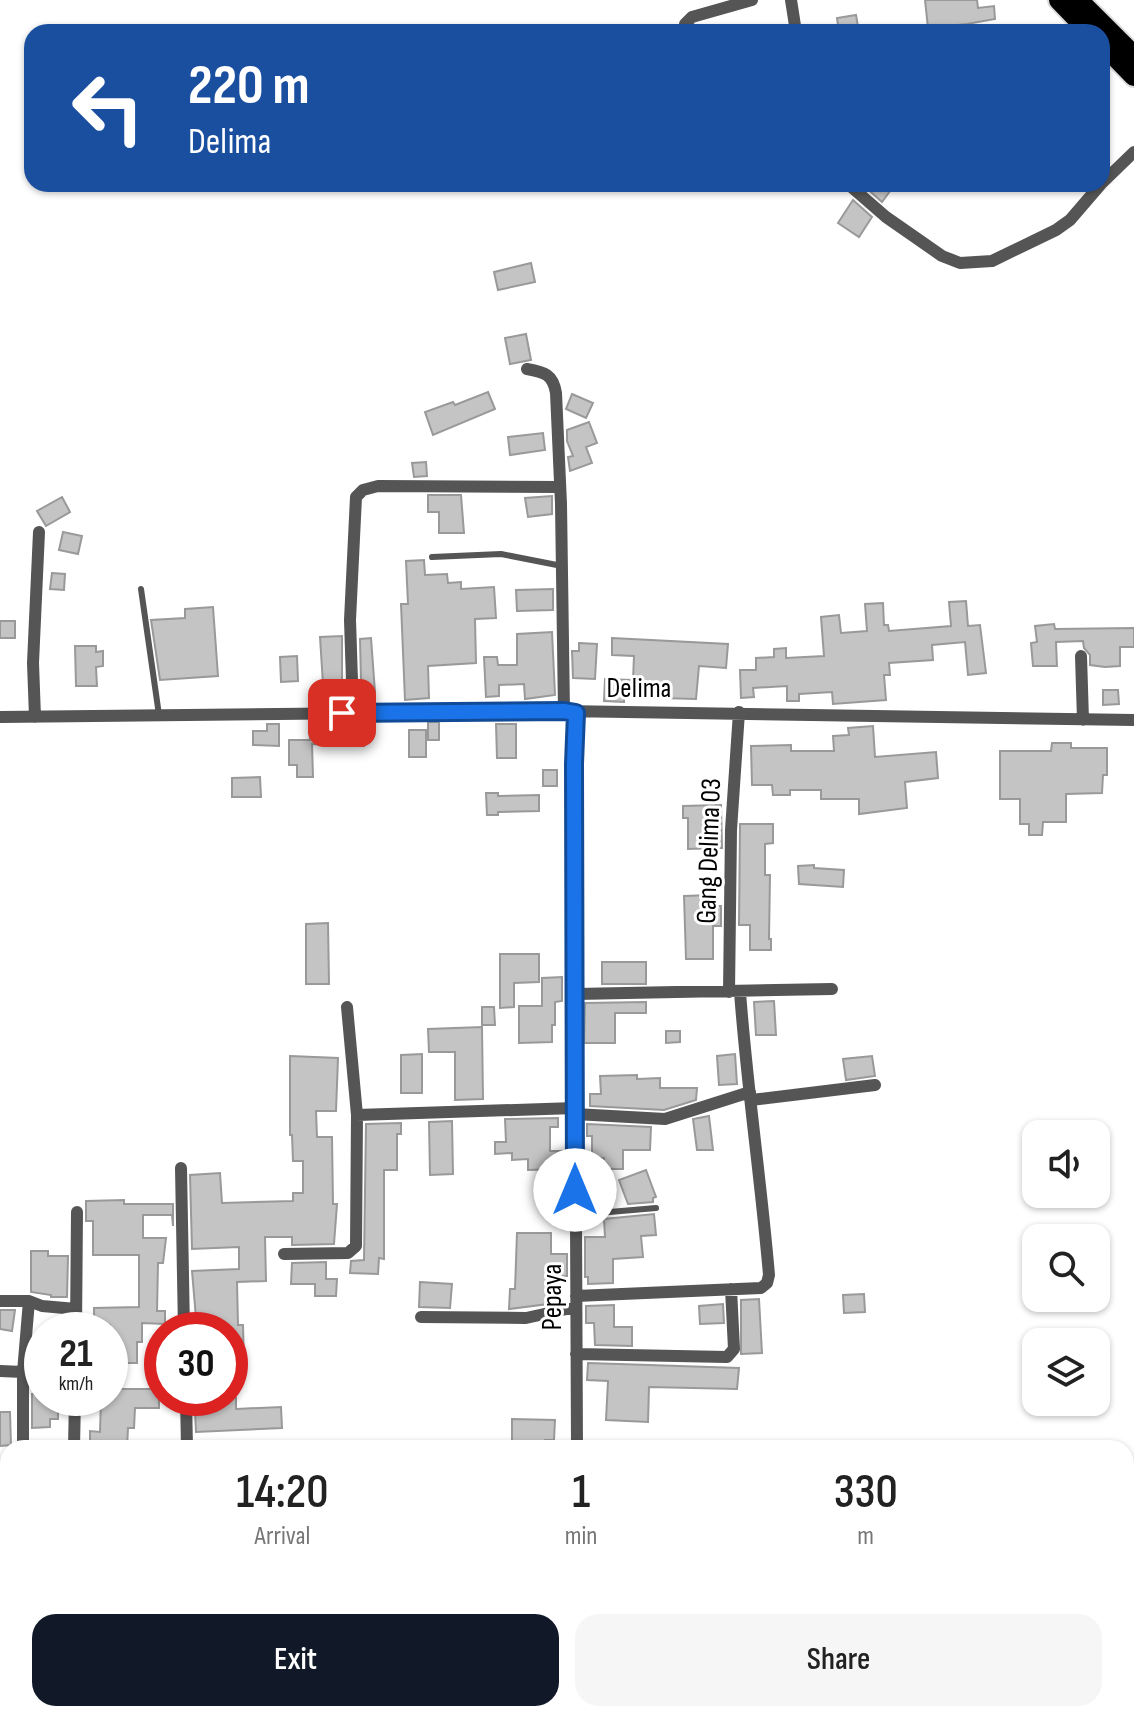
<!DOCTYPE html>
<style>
:root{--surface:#fff;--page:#f6f6f6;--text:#222;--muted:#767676;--accent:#111827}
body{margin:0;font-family:"Sofia Sans Condensed",sans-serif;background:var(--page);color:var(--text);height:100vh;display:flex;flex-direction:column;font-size:30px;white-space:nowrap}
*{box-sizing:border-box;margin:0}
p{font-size:26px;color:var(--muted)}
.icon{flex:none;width:44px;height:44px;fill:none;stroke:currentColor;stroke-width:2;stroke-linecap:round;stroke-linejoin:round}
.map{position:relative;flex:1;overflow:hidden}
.drawer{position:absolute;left:0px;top:1440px;width:1134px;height:282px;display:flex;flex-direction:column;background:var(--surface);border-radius:24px 24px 0 0;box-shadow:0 2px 6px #0004}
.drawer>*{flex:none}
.banner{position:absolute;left:24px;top:24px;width:1086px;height:168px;border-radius:24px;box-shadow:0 2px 6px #0004;background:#1a4fa0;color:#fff;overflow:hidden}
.fabs{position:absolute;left:1022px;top:1120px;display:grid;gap:16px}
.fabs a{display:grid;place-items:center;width:88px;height:88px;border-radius:16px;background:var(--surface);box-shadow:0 2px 6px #0004;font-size:40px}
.speed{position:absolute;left:24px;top:1312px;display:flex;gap:16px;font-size:40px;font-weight:700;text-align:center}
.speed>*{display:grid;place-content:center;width:104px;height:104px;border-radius:50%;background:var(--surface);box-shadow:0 2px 6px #0004;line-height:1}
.speed small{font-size:20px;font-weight:400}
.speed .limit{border:12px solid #d22;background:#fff;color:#111}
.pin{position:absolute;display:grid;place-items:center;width:68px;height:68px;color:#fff;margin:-34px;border-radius:16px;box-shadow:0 4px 12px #0006}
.me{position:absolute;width:88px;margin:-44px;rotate:0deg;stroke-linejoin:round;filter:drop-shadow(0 0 6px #0008)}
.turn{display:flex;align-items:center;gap:28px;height:168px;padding:0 32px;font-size:36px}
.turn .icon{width:104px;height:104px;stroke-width:2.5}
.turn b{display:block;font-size:56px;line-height:68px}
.eta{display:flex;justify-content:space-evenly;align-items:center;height:136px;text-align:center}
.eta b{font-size:48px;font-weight:600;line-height:56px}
.cta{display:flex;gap:16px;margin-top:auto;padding:16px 32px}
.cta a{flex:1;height:92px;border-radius:24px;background:var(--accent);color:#fff;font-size:32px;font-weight:600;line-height:92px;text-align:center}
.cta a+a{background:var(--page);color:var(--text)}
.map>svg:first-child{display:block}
.building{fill:#c4c4c4;stroke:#999;stroke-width:2}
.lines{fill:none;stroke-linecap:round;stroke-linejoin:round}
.primary-casing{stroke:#dbdbdb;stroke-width:24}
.service{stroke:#555;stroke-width:6}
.minor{stroke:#555;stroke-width:12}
.primary{stroke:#000;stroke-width:20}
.route-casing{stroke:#114b97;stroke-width:20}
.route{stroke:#1a73e8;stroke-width:14}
.labels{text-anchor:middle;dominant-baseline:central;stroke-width:6;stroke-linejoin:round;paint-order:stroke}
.street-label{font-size:28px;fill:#000;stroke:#fff}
</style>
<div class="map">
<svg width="1134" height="1721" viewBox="0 0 1134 1721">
<rect width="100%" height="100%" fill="#fff"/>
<!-- building -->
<path class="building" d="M925,0H977L978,8L994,6L995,19L967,24L928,28Z
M856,15L859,32H839L837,18Z
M866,184H878L890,191L882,202L864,186Z
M853,200L872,217L859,237L838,223Z
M531,263L535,282L498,290L494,272Z
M526,334L531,360L510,364L505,338Z
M488,392L495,409L433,435L425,412L453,402L455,405Z
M572,394L593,403L586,418L566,409Z
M589,422L597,443L586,447L592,463L570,471L568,457L573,456L567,441V430Z
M543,433L545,450L510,455L508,437Z
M426,462L427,476L414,477L412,463Z
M428,495H461L464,533H439V512H428Z
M552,496V514L528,517L525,498Z
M62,497L70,512L46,526L37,511Z
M63,532L82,536L78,554L59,550Z
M424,560L425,575L447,574L448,583L461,582V589L494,587L496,618L475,619L476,663L428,666L429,698L405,700L401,604H408L406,561Z
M52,573L65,574L64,590L50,589Z
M553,589V610L517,611L516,590Z
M966,601L968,626L980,625L986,673L968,675L965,642L932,645L933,660L889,663L890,675H884L886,700L833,704L832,692L799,694V701H787V686L753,688L754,697L741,698L740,670H756V658L774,657V649L786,648V658L824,656L821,617L839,615L841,633L867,631L865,604L883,603L884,625H888L889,631L951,626L949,602Z
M213,607L218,676L160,680L151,620L185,618V609Z
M0,621H15V638H0Z
M1054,624L1055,629L1134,628V647H1120V666L1105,667L1090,665V655L1084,648L1083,641L1056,642L1057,666H1033L1031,643L1037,642L1035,626Z
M552,632L555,695L525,699L524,684L499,685V696L486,697L484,657H497L498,665H517V634Z
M342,636V683L323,684L320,637Z
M371,638L375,692L358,693L361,681L360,639Z
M612,638L728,644L726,668L699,666L696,699L624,697V702L604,701L605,679L633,680L634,656L612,655Z
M579,643L597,644L595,679L573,678L572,651H579Z
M75,646H96V652L103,651V666L96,667L97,686H76Z
M297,656L298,681L281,682L280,657Z
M1103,690H1118L1119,704L1103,705Z
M335,722H364V746L312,744L313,777H297V765H289V740H310L309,726L335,725Z
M428,722H439V740H428Z
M267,724H279V746L253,745V731H267Z
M496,724H516V758H497Z
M873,726L875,757L936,752L938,778L905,782L907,808L859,814V799H821V790H790V795H773L772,785H752L751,746L791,745V751H834L833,736L849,735L848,728Z
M409,730H426V757H409Z
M1052,743H1071V748H1107V775H1103L1102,793L1066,794V822H1043L1042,835H1029V824H1020V799H1000V751H1051Z
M543,770H557V786H543Z
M260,777L261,797H232V778Z
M486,793H498V796L539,795V811L498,812V815H487Z
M721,805L722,848L688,849V818H683V806Z
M740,824H773V843L765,844V875H770L769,939H771V950H750V925H739Z
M814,865V868L844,870L843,887L799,884L798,866Z
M711,895V906H721V926H713V959H686L684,896Z
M328,923L329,984H306V924Z
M500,954H539V982L514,983V1007L500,1008Z
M602,962H646V984H602Z
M562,977V1001L555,1002V1025H552V1042L519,1043V1006H542V978Z
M774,1001L776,1035H756L754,1002Z
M646,1002V1013H615V1043H584L585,1003Z
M482,1007H494L495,1025H482Z
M482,1027L483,1099L455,1100V1052H429L428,1029Z
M666,1031H680V1042L666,1043Z
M422,1054V1093H401V1055Z
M735,1054L737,1084L719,1085L717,1056Z
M290,1056L338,1058L336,1111H316L317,1137H332L333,1204H337L334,1244L292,1245V1237H265L266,1281L237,1282L238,1325H243L244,1364L230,1365V1330H197L192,1271L239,1269V1247L192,1249L190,1175L220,1173L222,1203L293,1201V1193H303V1161H293L292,1135H290Z
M872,1056L875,1076L846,1080L843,1059Z
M637,1075V1079L660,1078V1088H697L696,1100L664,1110L590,1106V1094H601L600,1076Z
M709,1116L713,1150H697L693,1119Z
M558,1118V1127H550V1151H562V1169L528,1170V1159L512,1160V1153L495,1154V1142H506L505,1119Z
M452,1121L453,1174L430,1175L429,1122Z
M401,1123V1134H397V1170H384V1259L379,1258L378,1274L350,1273L351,1261L364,1260L366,1124Z
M587,1124L651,1127L650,1150H623V1169H604V1158H592V1136H587Z
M646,1170L656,1197L653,1198V1202L628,1204L619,1180Z
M124,1200V1204H173V1226L172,1215H143V1238H166L163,1263H158L157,1311H165V1324L142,1323V1342H137V1363H110V1325H94V1308L139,1307V1255H93V1221H86V1201Z
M654,1214L656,1235L641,1236L643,1257L613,1259V1283L588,1284V1277H585V1237H605L604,1219Z
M517,1233H551V1254H567V1276L549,1277L548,1304L509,1309L510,1289H515Z
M31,1251H48V1256H68L67,1297H51V1295L31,1292Z
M326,1262V1279H337L336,1296H315V1284H291L292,1263Z
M420,1282L452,1284L450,1308L419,1307Z
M864,1294L865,1312L844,1313L843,1295Z
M759,1299L762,1353L741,1354V1300Z
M723,1304L724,1323L700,1324L699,1306Z
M614,1305V1327H632V1346L595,1345L594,1323H586V1306Z
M0,1310H15L12,1331L0,1329Z
M588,1363L739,1368L737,1389L649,1387L648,1422L606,1420L608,1381L587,1380Z
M110,1389H159V1408H135L134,1428H128L127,1448H90V1431L100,1432L101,1398H110Z
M42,1393L45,1402L58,1401V1419H50V1427L32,1428V1394Z
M199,1398H236V1409L281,1407L282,1428L196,1432L195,1411H200Z
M0,1412H10L11,1445L0,1446Z
M512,1419L555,1420L554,1440H545V1448H512Z"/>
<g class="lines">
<defs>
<path id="primary" d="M1059,0L1090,32
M1078,0L1134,56
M1102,43L1134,76"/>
</defs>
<!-- primary casing -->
<use href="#primary" class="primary-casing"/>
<!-- service -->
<path class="service" d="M432,557L501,554L562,566
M141,589L159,715
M575,1215L656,1208"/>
<!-- minor -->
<path class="minor" d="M791,0L796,32
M685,32V24L692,17L752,0
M1102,183L1134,152
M848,184L886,217L942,256L960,263L992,261L1056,230L1070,220L1101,184
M527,369C544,372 553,374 556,393L561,504L564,711
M1081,656L1083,720
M342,713L352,681L350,620L356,497L363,490L378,486L560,487
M576,713L574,764L577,1448
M0,717L564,711L1134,720
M35,717L33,663L39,532
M729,992L731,830L739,712
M576,994L832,989
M751,1100L875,1085
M575,1114L665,1119L750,1092
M357,1115L575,1108
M181,1168L184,1330
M284,1254L348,1253L356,1246L357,1115L347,1007
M576,1296L761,1288L767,1283L769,1275C761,1181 747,1087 740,992
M0,1301H29L42,1306L76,1309
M421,1317L526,1318L576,1307
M76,1330L77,1212
M576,1354L727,1357L734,1349L731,1289
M0,1371L23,1372
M186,1398L187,1448
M23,1448V1372L29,1301
M74,1448L75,1398
M0,1574L8,1575
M81,1714V1721
M529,1721V1714
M735,1721L736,1714
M970,1721V1714"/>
<!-- primary -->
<use href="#primary" class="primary"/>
</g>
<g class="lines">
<defs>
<path id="route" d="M342,713L564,711L576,713L574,764L575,1190"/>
</defs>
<!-- route casing -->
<use href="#route" class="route-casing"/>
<!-- route -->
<use href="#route" class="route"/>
</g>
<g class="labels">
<!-- street labels -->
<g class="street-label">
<text x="639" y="688">Delima</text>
<text transform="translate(709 851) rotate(-88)">Gang Delima 03</text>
<text transform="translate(552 1297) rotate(-90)">Pepaya</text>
</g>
</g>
</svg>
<div class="fabs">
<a><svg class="icon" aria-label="sound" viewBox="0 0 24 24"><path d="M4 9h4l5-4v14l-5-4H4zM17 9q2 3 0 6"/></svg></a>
<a><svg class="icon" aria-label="search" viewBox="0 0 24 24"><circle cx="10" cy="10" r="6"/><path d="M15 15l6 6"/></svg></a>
<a><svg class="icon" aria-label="layers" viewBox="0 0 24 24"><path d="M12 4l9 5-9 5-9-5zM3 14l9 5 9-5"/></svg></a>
</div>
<div class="speed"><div>21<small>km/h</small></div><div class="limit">30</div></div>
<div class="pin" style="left:342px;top:713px;background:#d93025"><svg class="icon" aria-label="arrive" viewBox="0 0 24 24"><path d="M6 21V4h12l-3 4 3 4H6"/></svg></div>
<svg class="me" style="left:575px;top:1190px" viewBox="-20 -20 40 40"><circle r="19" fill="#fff"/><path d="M0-13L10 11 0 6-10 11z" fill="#1a73e8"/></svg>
<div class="banner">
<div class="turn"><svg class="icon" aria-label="left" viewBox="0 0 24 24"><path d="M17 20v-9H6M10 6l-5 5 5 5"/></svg><div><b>220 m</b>Delima</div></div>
</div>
<section class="drawer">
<div class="eta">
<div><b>14:20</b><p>Arrival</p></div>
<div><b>1</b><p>min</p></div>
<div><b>330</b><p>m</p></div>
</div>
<div class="cta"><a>Exit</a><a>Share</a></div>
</section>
</div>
